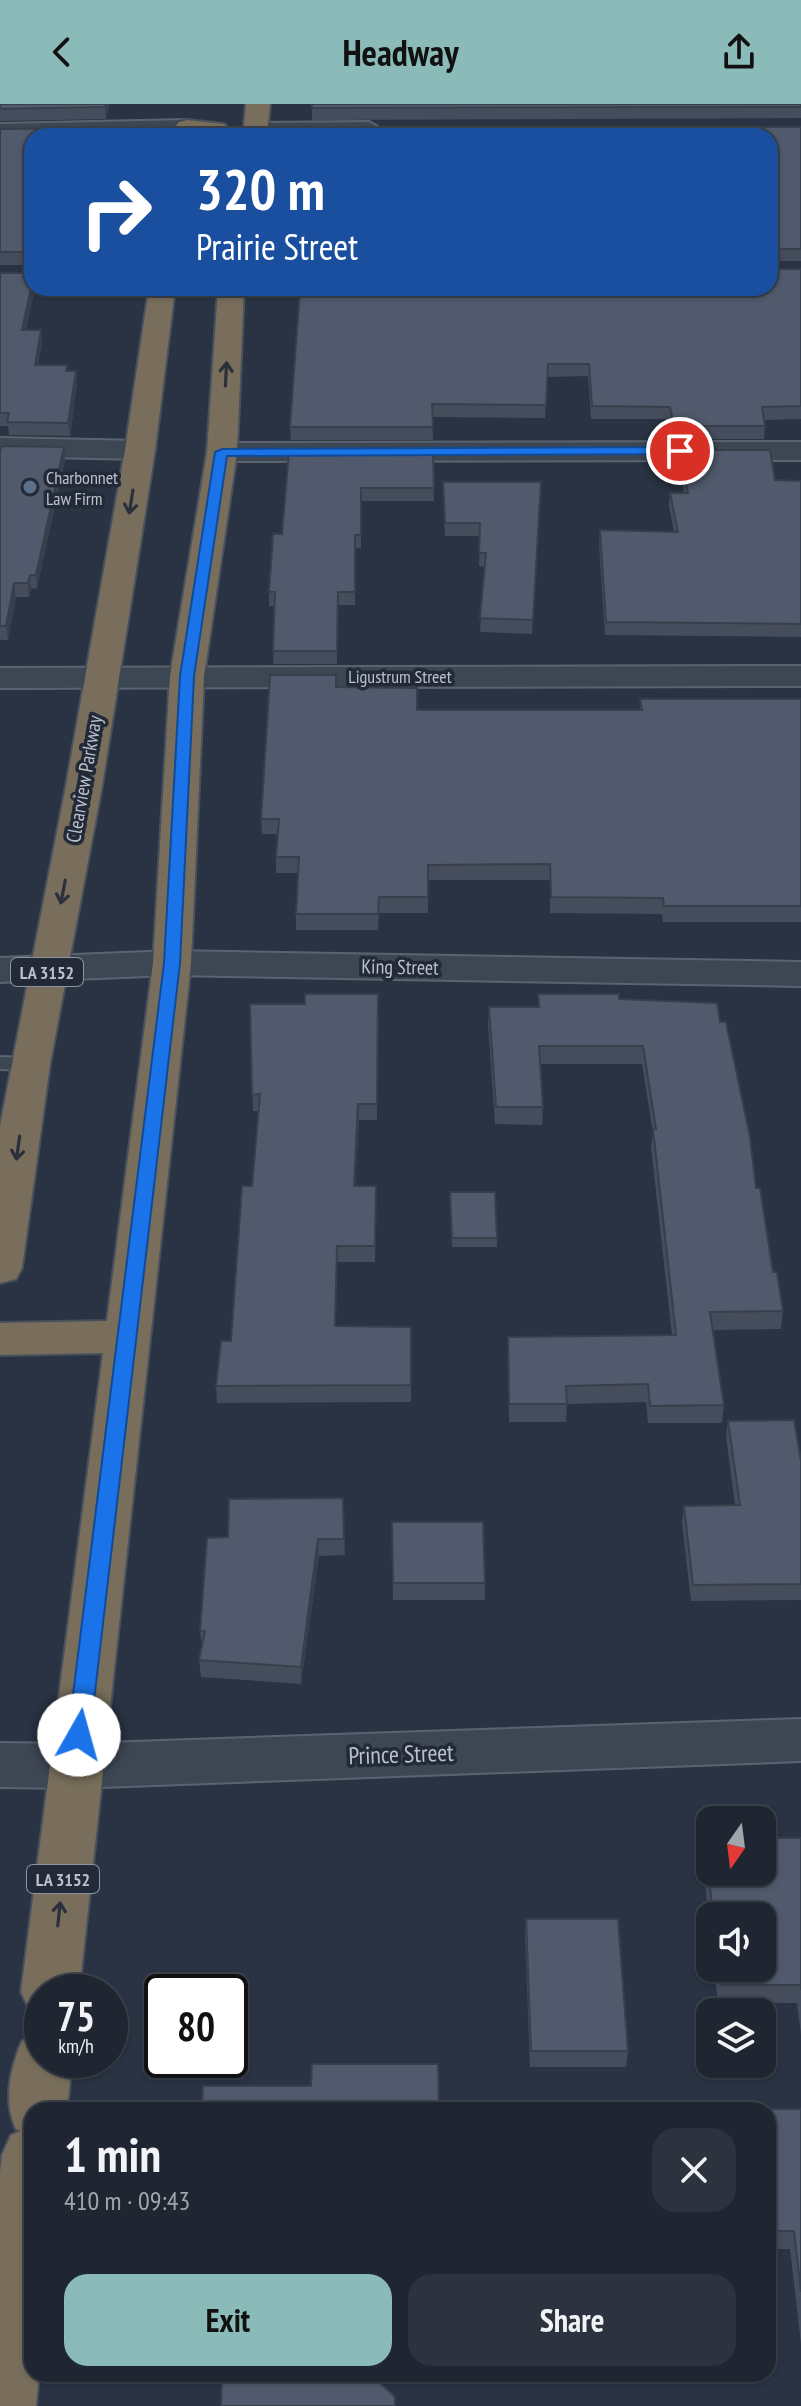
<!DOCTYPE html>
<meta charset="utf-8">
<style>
:root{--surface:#1f2632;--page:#2c323e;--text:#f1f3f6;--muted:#a1a5ac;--line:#3c434d;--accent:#8bbbb9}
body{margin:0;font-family:"PT Sans Narrow",sans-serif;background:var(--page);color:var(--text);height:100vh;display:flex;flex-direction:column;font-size:30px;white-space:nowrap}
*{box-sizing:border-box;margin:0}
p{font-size:26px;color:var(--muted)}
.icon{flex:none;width:44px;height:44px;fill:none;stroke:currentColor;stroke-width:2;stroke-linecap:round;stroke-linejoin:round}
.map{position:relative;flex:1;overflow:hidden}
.side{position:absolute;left:24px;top:1998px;width:752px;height:280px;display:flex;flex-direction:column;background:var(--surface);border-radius:24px;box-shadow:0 2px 6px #0004,0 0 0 2px var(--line)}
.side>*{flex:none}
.guide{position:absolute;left:24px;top:24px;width:754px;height:168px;border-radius:24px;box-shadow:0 2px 6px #0004,0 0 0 2px var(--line);background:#1a4fa0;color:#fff;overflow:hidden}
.needle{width:52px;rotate:194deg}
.controls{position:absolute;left:696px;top:1702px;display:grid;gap:16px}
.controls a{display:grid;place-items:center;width:80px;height:80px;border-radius:16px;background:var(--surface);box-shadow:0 2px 6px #0004,0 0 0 2px var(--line);font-size:40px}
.speed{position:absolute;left:24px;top:1870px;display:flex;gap:16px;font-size:40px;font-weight:700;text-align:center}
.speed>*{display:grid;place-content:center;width:104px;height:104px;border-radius:50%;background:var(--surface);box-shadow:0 2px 6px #0004,0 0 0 2px var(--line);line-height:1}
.speed small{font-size:20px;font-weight:400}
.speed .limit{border:4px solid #111;border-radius:12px;background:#fff;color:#111}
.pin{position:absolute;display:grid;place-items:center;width:68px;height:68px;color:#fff;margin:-34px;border:4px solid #fff;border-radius:50%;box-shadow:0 2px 8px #0007}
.me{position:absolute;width:88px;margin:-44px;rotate:7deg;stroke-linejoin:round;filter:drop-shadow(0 0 6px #0008)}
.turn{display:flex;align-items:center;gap:28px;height:168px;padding:0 40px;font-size:36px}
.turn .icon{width:104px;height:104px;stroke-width:2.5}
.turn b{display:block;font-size:56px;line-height:68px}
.round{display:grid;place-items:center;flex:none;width:84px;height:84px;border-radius:24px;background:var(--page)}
.overview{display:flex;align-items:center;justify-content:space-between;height:136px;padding:0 40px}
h1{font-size:48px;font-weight:700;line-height:60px}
.button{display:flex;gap:16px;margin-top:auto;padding:16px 40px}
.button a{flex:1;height:92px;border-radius:24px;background:var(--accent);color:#111;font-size:32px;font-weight:700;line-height:92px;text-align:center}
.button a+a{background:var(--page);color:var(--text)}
header{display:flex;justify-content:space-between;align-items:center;height:104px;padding:0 40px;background:var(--accent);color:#111;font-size:36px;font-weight:700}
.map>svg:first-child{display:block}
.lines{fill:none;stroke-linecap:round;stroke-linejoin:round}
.lane-casing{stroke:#5c6370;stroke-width:4}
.street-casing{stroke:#5c6370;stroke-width:4}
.highway-casing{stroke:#48505d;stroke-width:4}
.lane{fill:#3d4653;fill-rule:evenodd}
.street{fill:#3d4653;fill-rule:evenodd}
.highway{fill:#786e5b;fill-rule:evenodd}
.wall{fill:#454d5d}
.shaded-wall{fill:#383f4c}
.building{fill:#505a6c;stroke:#383f4c;stroke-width:2}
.oneway{stroke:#2b313c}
.route{fill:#1a73e8;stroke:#114b97;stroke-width:2}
.service-dot{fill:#5c6f8a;stroke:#222a38;stroke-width:3}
.labels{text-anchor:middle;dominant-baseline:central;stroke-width:7;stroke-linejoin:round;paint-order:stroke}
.far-poi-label{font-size:18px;fill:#bbc1cc;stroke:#222a38;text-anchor:start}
.far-street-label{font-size:18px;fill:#bbc1cc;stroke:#222a38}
.shield{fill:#222a38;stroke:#8d94a0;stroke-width:2}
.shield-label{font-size:18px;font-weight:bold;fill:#bbc1cc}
.street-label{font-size:20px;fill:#bbc1cc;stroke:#222a38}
.near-street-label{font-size:24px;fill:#bbc1cc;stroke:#222a38}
</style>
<header><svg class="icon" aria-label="back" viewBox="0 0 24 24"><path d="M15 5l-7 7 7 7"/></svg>Headway<svg class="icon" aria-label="share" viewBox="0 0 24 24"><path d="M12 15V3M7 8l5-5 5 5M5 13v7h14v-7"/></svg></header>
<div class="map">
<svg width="801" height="2302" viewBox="0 0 801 2302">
<rect width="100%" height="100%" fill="#293343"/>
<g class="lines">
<defs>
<path id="lane" d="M0,953L30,954L40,960L30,966L0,965Z"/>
<path id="street" d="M187,16L195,18L199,23L195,28L0,34V20Z
M369,18L381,25L377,30L251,32L244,26L256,19Z
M0,334L140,337L151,340L155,346L151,352L140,355L0,352Z
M801,338V356L222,357L211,354L207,348L211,342L222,339Z
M801,562V582L0,584V564Z
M172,847L801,858V882L172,871L0,878V854Z
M801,1615V1657L75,1684L0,1683V1639L75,1640Z"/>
<path id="highway" d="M246,0H270L267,32H243Z
M187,16L224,20L237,32L179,28L175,23L179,18Z
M149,184H175L155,346L102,682L50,960L22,1164L16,1175L0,1179V1022L66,682L125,346Z
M218,184H244L237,348L204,572L191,859L79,1888H42V1910L30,1906L21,1888L103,1249L0,1251V1219L107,1217L153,859L170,572L207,348Z
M42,1930V1956H72L67,2006H32V2270H39L36,2302H0V2068L2,2051L11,2031L21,2027L16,2025C3,1997 10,1965 22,1937Z"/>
</defs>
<!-- lane casing -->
<use href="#lane" class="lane-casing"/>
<!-- street casing -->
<use href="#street" class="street-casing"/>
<!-- highway casing -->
<use href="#highway" class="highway-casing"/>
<!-- lane -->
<use href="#lane" class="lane"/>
<!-- street -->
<use href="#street" class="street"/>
<!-- highway -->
<use href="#highway" class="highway"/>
</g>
<!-- wall -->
<path class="wall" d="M0,0H109L106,15L0,17Z
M312,0H801V14L312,16Z
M801,23V157H770V32Z
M0,25L32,32V161H0Z
M801,165V315L764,316L765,322L764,335H673L669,315H591L588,272L547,273L545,314L432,313L433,336H291L290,323Z
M0,169L32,184H35L26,226H41L42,239L38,261L68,267H76L77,280L70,332L9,331L8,322H0Z
M679,346L775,376L801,377V533L605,531L599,440L600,426L674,428L669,402L670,389H684L678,359Z
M289,347H433L434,397H361V444H355V501H338L337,560H273L274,502H269V488L282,430Z
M0,348L65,356L37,484L31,485L29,493H16L8,536H0Z
M541,378L532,530L480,528L484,463L479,462L480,432H445L443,391Z
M336,583L417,606H640V595H801V818H663L662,810L550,809V776H428V809H379L378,826H296V810L298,769H276V753L278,730H262L261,715Z
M378,890L377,1016H359L355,1082H376L375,1158H337L335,1222L411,1223V1298L217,1299L216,1282L231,1237L252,1082L258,1007H253L250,900H305Z
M538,890L619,895L720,918L756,1084L773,1168L783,1207L781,1225L713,1226L724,1301L722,1319H648L646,1298L567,1300L566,1318H509L508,1233L672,1231L651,1043L653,1029L642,960H540L543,1003L542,1021L495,1020L488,920L489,903H538Z
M450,1088L497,1134V1143H452Z
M728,1317L801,1357V1496L691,1497L682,1419L684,1402L735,1401L726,1333Z
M343,1394L345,1451L319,1452L301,1580L201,1573L199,1556L202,1543L200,1527L228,1433Z
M392,1418L485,1479V1496H393Z
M801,1734V1930L797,1899H718L714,1864H762V1812H710V1824L703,1763L706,1744L710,1768Z
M526,1815L628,1947L626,1963H530L525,1831Z
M632,2001L692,2005H801V2240L790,2145H768V2006H632Z"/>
<!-- shaded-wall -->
<path class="shaded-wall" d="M105,0H109L106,15L105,3Z
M32,179V184H35L23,239L22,226Z
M41,226L42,239L36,274L35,261Z
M76,267L77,280L70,332L68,319Z
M64,343L65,356L37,484L36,471Z
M30,471L31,485L29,493L28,479Z
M14,479L16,493L8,536L6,522Z
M358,1000L359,1016L354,1098V1082Z
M318,1435L319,1452L301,1580V1563Z"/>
<!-- building -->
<path class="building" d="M0,0H105V3L0,5Z
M312,0H801V3L312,4Z
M311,23H801V145H770V32H311Z
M108,24L106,32H32V148H0V25Z
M770,165H801V302L762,303L765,322H674L670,303L592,302L589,260H548L546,301L432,300L433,323H290L300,184H770Z
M0,169H32V179L22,226H41L35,261H67L66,267H76L68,319L7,318L9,309H0Z
M2,342L64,343L36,471H30L28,479H14L6,522H0V348Z
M679,346H770L775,376L801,377V520L606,518L600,426L678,428L670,389H688Z
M289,347H433L434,384H361V431H355V488H338L337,547H273L275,488H269L273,430H282Z
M443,378H541L533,516L480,514L486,449H479L480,419H445Z
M270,571H336V583L417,584V606H642L640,595H801V802H664L663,794L551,793L550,760L428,761V793H379L378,810H296L299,753H276L279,715H261Z
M305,890H378L377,1000H358L354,1082H376L375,1142H337L335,1222L411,1223V1281L216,1282L221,1237H231L242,1082H252L260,990L252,991L250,900H305Z
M538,890H619V895L717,899L720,918H726L750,1033L756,1084H760L773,1168H777L783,1207L710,1208L724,1301L650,1302L648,1280L566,1282L567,1300H509L508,1233L676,1231L653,1025H656L643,942H539L543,1003H496L489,903H539Z
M450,1088H495L497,1134H452Z
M794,1316L801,1357V1480L693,1481L684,1402L740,1401L728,1317Z
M343,1394L344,1435H318L301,1563L199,1556L205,1527H200L207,1434L228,1433L229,1395Z
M392,1418H483L485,1479H393Z
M762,1734H801V1886L800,1881H721L719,1864H762V1812H713L706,1744H710V1768H762Z
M526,1815H618L628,1947H531Z
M312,1960H438L439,2006H202L203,1982H311Z
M632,2001L692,2002V2005H801V2188L794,2127H768V2006H633Z
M222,2273L376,2275L395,2293V2302H221Z"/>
<!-- one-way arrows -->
<defs><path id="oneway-shaft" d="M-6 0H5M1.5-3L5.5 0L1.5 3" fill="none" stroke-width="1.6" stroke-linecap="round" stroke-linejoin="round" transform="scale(2)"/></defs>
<g class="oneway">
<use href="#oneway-shaft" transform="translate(226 270) rotate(-87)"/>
<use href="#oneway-shaft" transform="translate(131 398) rotate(99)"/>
<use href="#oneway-shaft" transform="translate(63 788) rotate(101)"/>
<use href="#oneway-shaft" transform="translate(18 1044) rotate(98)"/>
<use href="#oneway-shaft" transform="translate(59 1810) rotate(-84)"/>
</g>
<!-- route -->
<path class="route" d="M680,343L686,347L684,350L227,352L194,572L180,859L90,1631L87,1638H71L68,1631L164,859L180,572L215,348L222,345Z"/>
<!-- markers -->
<circle class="service-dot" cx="30" cy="383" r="8"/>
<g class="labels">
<!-- far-poi labels -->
<g class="far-poi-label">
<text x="46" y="373">Charbonnet<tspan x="46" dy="21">Law Firm</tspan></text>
</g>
<!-- far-street labels -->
<g class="far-street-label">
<text x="400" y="572">Ligustrum Street</text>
</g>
<!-- shield labels -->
<g class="shield">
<rect x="11" y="854" width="72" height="28" rx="6"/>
<rect x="27" y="1761" width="72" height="28" rx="6"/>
</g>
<g class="shield-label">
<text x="47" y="868">LA 3152</text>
<text x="63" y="1775">LA 3152</text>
</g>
<!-- street labels -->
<g class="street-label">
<text transform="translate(84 675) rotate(-80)">Clearview Parkway</text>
<text transform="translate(400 863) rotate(1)">King Street</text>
</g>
<!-- near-street labels -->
<g class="near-street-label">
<text transform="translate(401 1650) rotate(-2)">Prince Street</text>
</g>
</g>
</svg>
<div class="controls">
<a><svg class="needle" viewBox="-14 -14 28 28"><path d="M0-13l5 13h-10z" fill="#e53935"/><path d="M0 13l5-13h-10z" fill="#a1a5ac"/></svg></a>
<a><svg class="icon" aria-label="sound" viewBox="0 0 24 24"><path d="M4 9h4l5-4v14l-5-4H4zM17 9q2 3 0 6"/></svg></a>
<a><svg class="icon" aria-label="layers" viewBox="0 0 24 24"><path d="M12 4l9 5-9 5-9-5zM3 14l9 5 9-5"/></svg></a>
</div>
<div class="speed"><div>75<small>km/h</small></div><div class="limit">80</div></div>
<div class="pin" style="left:680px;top:347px;background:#d93025"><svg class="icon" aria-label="arrive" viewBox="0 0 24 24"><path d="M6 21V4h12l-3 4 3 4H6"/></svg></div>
<svg class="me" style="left:79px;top:1631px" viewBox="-20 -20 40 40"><circle r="19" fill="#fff"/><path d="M0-13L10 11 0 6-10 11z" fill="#1a73e8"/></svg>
<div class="guide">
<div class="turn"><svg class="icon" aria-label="right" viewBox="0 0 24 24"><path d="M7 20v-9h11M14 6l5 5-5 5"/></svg><div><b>320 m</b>Prairie Street</div></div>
</div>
<section class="side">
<div class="overview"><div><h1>1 min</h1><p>410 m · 09:43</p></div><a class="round"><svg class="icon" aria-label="close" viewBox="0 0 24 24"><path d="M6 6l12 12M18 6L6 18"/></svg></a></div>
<div class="button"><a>Exit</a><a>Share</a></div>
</section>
</div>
